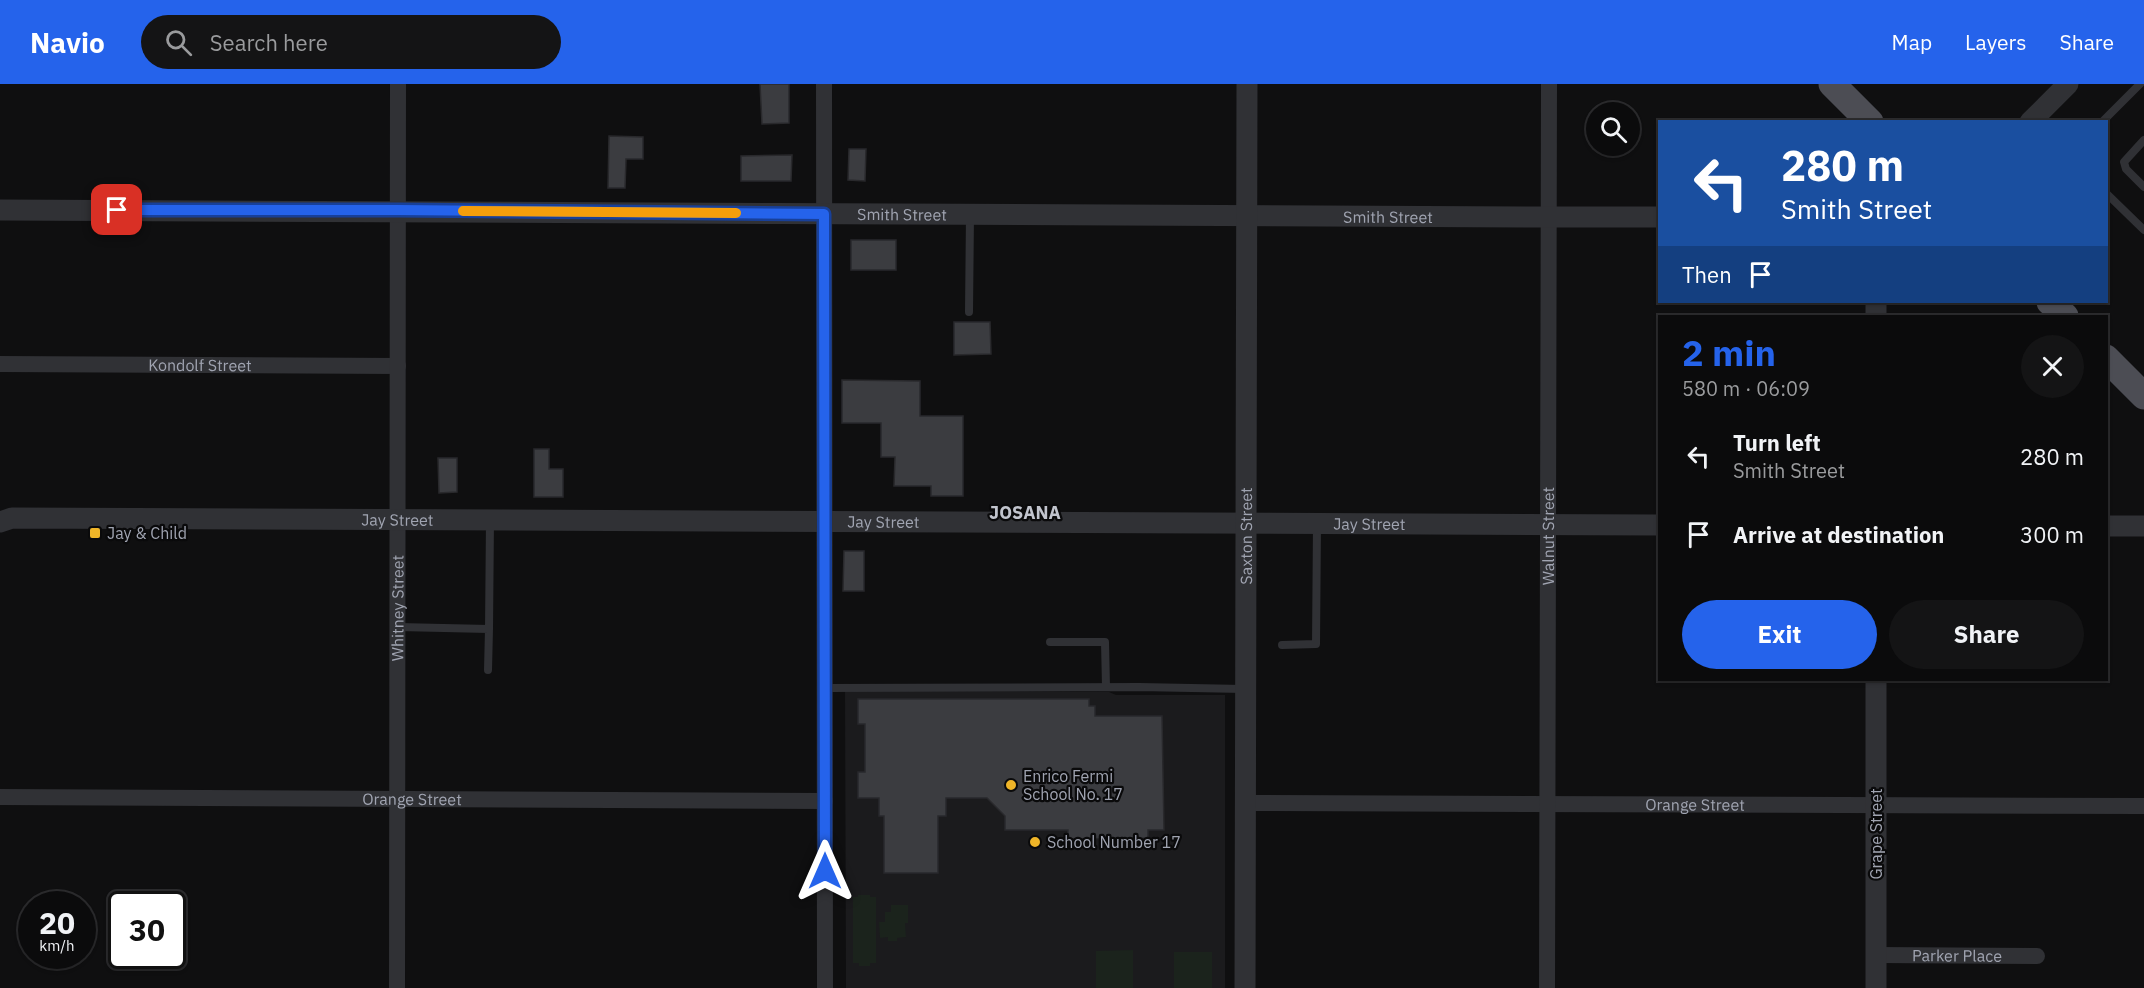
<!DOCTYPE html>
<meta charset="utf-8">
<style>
:root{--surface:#0b0b0c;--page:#141415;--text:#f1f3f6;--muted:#9a9b9d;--line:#2b2b2d;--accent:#2563eb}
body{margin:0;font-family:"IBM Plex Sans",sans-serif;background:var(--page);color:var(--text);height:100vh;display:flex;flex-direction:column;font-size:22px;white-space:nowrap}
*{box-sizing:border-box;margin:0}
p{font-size:20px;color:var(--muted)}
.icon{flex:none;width:33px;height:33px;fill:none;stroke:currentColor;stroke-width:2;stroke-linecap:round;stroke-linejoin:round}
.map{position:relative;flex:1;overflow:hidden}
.drawer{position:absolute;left:1658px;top:231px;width:450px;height:366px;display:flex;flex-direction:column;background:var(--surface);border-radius:0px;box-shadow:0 2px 4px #0004,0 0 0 2px var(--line)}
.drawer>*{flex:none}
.hud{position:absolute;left:1658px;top:36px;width:450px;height:183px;border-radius:0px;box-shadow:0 2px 4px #0004,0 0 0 2px var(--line);background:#1a4fa0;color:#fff;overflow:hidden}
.controls{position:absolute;left:1586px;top:18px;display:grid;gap:12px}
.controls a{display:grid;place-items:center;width:54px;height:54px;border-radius:50%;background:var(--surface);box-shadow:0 2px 4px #0004,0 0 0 2px var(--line);font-size:30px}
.speed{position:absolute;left:18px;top:807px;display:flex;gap:12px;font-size:30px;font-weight:700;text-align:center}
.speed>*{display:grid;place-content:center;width:78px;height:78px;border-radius:50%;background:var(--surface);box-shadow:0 2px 4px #0004,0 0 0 2px var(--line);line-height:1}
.speed small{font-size:15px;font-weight:400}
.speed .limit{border:3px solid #111;border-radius:9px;background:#fff;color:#111}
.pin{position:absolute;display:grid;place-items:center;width:51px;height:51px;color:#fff;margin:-26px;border-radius:12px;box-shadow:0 3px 9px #0006}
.me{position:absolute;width:66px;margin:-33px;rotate:0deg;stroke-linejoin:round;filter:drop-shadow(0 0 4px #0008)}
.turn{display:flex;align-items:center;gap:21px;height:126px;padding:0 24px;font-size:27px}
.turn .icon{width:78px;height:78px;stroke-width:2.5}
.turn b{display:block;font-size:42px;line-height:51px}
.then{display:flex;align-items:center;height:57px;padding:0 24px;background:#0003;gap:12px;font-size:22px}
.round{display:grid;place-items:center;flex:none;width:63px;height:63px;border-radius:32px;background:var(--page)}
.headline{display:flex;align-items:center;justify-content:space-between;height:102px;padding:0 24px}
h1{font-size:36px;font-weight:800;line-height:45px;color:var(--accent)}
.primary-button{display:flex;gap:12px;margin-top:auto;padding:12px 24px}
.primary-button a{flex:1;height:69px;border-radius:36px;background:var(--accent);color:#fff;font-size:24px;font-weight:800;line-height:69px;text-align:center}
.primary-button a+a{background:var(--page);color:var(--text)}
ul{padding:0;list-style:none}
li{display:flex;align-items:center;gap:18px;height:78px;padding:0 24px}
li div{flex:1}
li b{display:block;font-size:22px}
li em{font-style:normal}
header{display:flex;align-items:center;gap:36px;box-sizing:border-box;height:84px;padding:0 30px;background:var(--accent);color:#fff}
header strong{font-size:28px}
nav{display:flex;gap:33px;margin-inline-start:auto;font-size:21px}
.search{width:420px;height:54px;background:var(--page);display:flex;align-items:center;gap:15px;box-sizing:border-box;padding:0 21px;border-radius:33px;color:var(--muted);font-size:22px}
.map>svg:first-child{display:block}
.built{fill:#1b1b1d}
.green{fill:#1b231c}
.building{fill:#3b3c40;stroke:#29292c;stroke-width:1.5}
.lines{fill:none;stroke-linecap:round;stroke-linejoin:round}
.service{stroke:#303135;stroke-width:8}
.minor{stroke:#303135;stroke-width:16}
.tertiary{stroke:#303135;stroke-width:21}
.primary{stroke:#4c4d54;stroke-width:27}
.route-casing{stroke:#184099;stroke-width:15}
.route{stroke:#2563eb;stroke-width:10}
.slow{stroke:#f59e0b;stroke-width:10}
.poi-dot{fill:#efb528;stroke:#0a0a0b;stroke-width:2}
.labels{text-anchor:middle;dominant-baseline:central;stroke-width:4.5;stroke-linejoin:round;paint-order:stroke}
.street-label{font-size:16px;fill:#a0a4b1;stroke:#0a0a0b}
.poi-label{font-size:16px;fill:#a0a4b1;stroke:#0a0a0b;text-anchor:start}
.neighbourhood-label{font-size:18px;font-weight:bold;fill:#c1c4cd;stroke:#0a0a0b}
</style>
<header>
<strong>Navio</strong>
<div class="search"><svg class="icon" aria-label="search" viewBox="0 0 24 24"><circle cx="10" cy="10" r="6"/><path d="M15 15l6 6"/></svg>Search here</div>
<nav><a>Map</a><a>Layers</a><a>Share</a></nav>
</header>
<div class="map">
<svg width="2144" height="904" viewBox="0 0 2144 904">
<rect width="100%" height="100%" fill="#0f0f10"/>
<!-- built -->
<path class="built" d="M845,607L1109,608L1116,611H1225V904H846Z"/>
<!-- green -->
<path class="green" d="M858,811H870V813H876V879H870V882H859V879H853V813H858Z
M891,821H908V839H905L906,853L897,854V857H888V853L880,854L879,838H885V828H891Z
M1133,866V904H1096V867Z
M1174,868H1212V904H1174Z"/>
<!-- building -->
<path class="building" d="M760,0H789V39L762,40Z
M609,52L643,53V75H626L625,104H608Z
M849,65H866L865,97L848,96Z
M792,71L791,97H741V72Z
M851,156H896V186H851Z
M954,238H990L991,270L954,271Z
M842,296L920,297V332H963V412H931V402H894L895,373H881V339H842Z
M534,365H549V385H563V413H534Z
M438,374H457V408L439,409Z
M844,467H864V507H843Z
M858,615H1089V622H1095V632H1162L1164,746H1148V754L1068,755V746H1005V732L987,714H946V732H938V789H884V732H879V714H858V688H865V640H858Z"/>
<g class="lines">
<!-- service -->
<path class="service" d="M2102,38L2140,0
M2144,56L2124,78L2126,85L2144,103
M2106,109L2144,146
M969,228L970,131
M398,543L489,545L490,436
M1050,558H1105L1106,603
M1282,561L1316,560L1317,440
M488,586L489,545
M824,604L1139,603L1244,605"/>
<!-- minor -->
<g class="minor">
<path d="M824,0L825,904"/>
<path id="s1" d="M0,280L398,282"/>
<path id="s2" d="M0,713L825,717"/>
<path id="s3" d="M1245,719L2144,722"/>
<path id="s4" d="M1876,871L2037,872"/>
<path id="s5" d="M397,904L398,0"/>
<path id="s6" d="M1547,904L1549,0"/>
</g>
<!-- tertiary -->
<g class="tertiary">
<path d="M2030,38L2068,0"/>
<path id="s7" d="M0,126C553,126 1106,134 1659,133"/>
<path d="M1876,232V218"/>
<path id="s8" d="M0,438L12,434L1659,441"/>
<path d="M2106,442H2144"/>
<path id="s9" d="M1245,904L1247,0"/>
<path d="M1876,904V596"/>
</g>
<!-- primary -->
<path class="primary" d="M1832,0L1870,38
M2050,218L2065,232
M2106,274L2144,312"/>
</g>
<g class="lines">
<defs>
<path id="route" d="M117,126H398L824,130L825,787"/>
</defs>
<!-- route casing -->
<use href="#route" class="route-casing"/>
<!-- route -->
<use href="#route" class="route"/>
<!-- slow -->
<path class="slow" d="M463,127L736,129"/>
</g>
<!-- markers -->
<g class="poi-dot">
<rect x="89" y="443" width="12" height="12" rx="3"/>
<circle cx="1011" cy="701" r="6"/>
<circle cx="1035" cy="758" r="6"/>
</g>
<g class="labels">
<!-- street labels -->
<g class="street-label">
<text stroke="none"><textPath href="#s7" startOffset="902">Smith Street</textPath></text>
<text stroke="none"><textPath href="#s7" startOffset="1388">Smith Street</textPath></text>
<text stroke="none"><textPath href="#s1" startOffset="200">Kondolf Street</textPath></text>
<text stroke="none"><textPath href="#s8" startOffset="398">Jay Street</textPath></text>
<text stroke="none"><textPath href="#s8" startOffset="884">Jay Street</textPath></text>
<text stroke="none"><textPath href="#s8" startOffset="1370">Jay Street</textPath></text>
<text stroke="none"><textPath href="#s9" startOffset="452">Saxton Street</textPath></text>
<text stroke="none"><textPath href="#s6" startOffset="452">Walnut Street</textPath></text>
<text stroke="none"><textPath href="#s5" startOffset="380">Whitney Street</textPath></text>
<text stroke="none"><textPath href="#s2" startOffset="412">Orange Street</textPath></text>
<text stroke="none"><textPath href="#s3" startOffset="450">Orange Street</textPath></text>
<text transform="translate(1876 750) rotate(-90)">Grape Street</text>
<text stroke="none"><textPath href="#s4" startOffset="81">Parker Place</textPath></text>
</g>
<!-- poi labels -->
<g class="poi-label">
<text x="107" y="449">Jay &amp; Child</text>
<text x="1023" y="692">Enrico Fermi<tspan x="1023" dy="18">School No. 17</tspan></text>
<text x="1047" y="758">School Number 17</text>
</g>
<!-- neighbourhood labels -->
<g class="neighbourhood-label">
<text x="1025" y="428">JOSANA</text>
</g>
</g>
</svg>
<div class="controls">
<a><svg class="icon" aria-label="search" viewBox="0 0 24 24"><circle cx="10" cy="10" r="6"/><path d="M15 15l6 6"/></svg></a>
</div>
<div class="speed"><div>20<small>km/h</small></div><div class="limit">30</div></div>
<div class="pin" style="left:117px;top:126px;background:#d93025"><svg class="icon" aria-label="arrive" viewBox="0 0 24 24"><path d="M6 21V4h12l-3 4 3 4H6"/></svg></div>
<svg class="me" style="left:825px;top:787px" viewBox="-20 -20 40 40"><path d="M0-17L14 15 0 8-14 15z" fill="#2563eb" stroke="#fff" stroke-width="4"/></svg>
<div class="hud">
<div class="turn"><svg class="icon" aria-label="left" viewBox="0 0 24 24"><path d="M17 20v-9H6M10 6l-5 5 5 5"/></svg><div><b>280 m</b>Smith Street</div></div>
<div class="then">Then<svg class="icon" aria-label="arrive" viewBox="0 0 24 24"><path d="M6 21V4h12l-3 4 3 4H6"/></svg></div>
</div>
<section class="drawer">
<div class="headline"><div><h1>2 min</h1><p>580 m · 06:09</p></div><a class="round"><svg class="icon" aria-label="close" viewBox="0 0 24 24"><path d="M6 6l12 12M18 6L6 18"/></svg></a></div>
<ul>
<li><svg class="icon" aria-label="left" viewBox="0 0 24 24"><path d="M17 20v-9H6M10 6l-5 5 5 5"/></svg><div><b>Turn left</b><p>Smith Street</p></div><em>280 m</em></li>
<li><svg class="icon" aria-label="arrive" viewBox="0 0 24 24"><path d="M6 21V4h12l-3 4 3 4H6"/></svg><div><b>Arrive at destination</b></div><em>300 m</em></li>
</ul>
<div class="primary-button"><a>Exit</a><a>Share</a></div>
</section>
</div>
